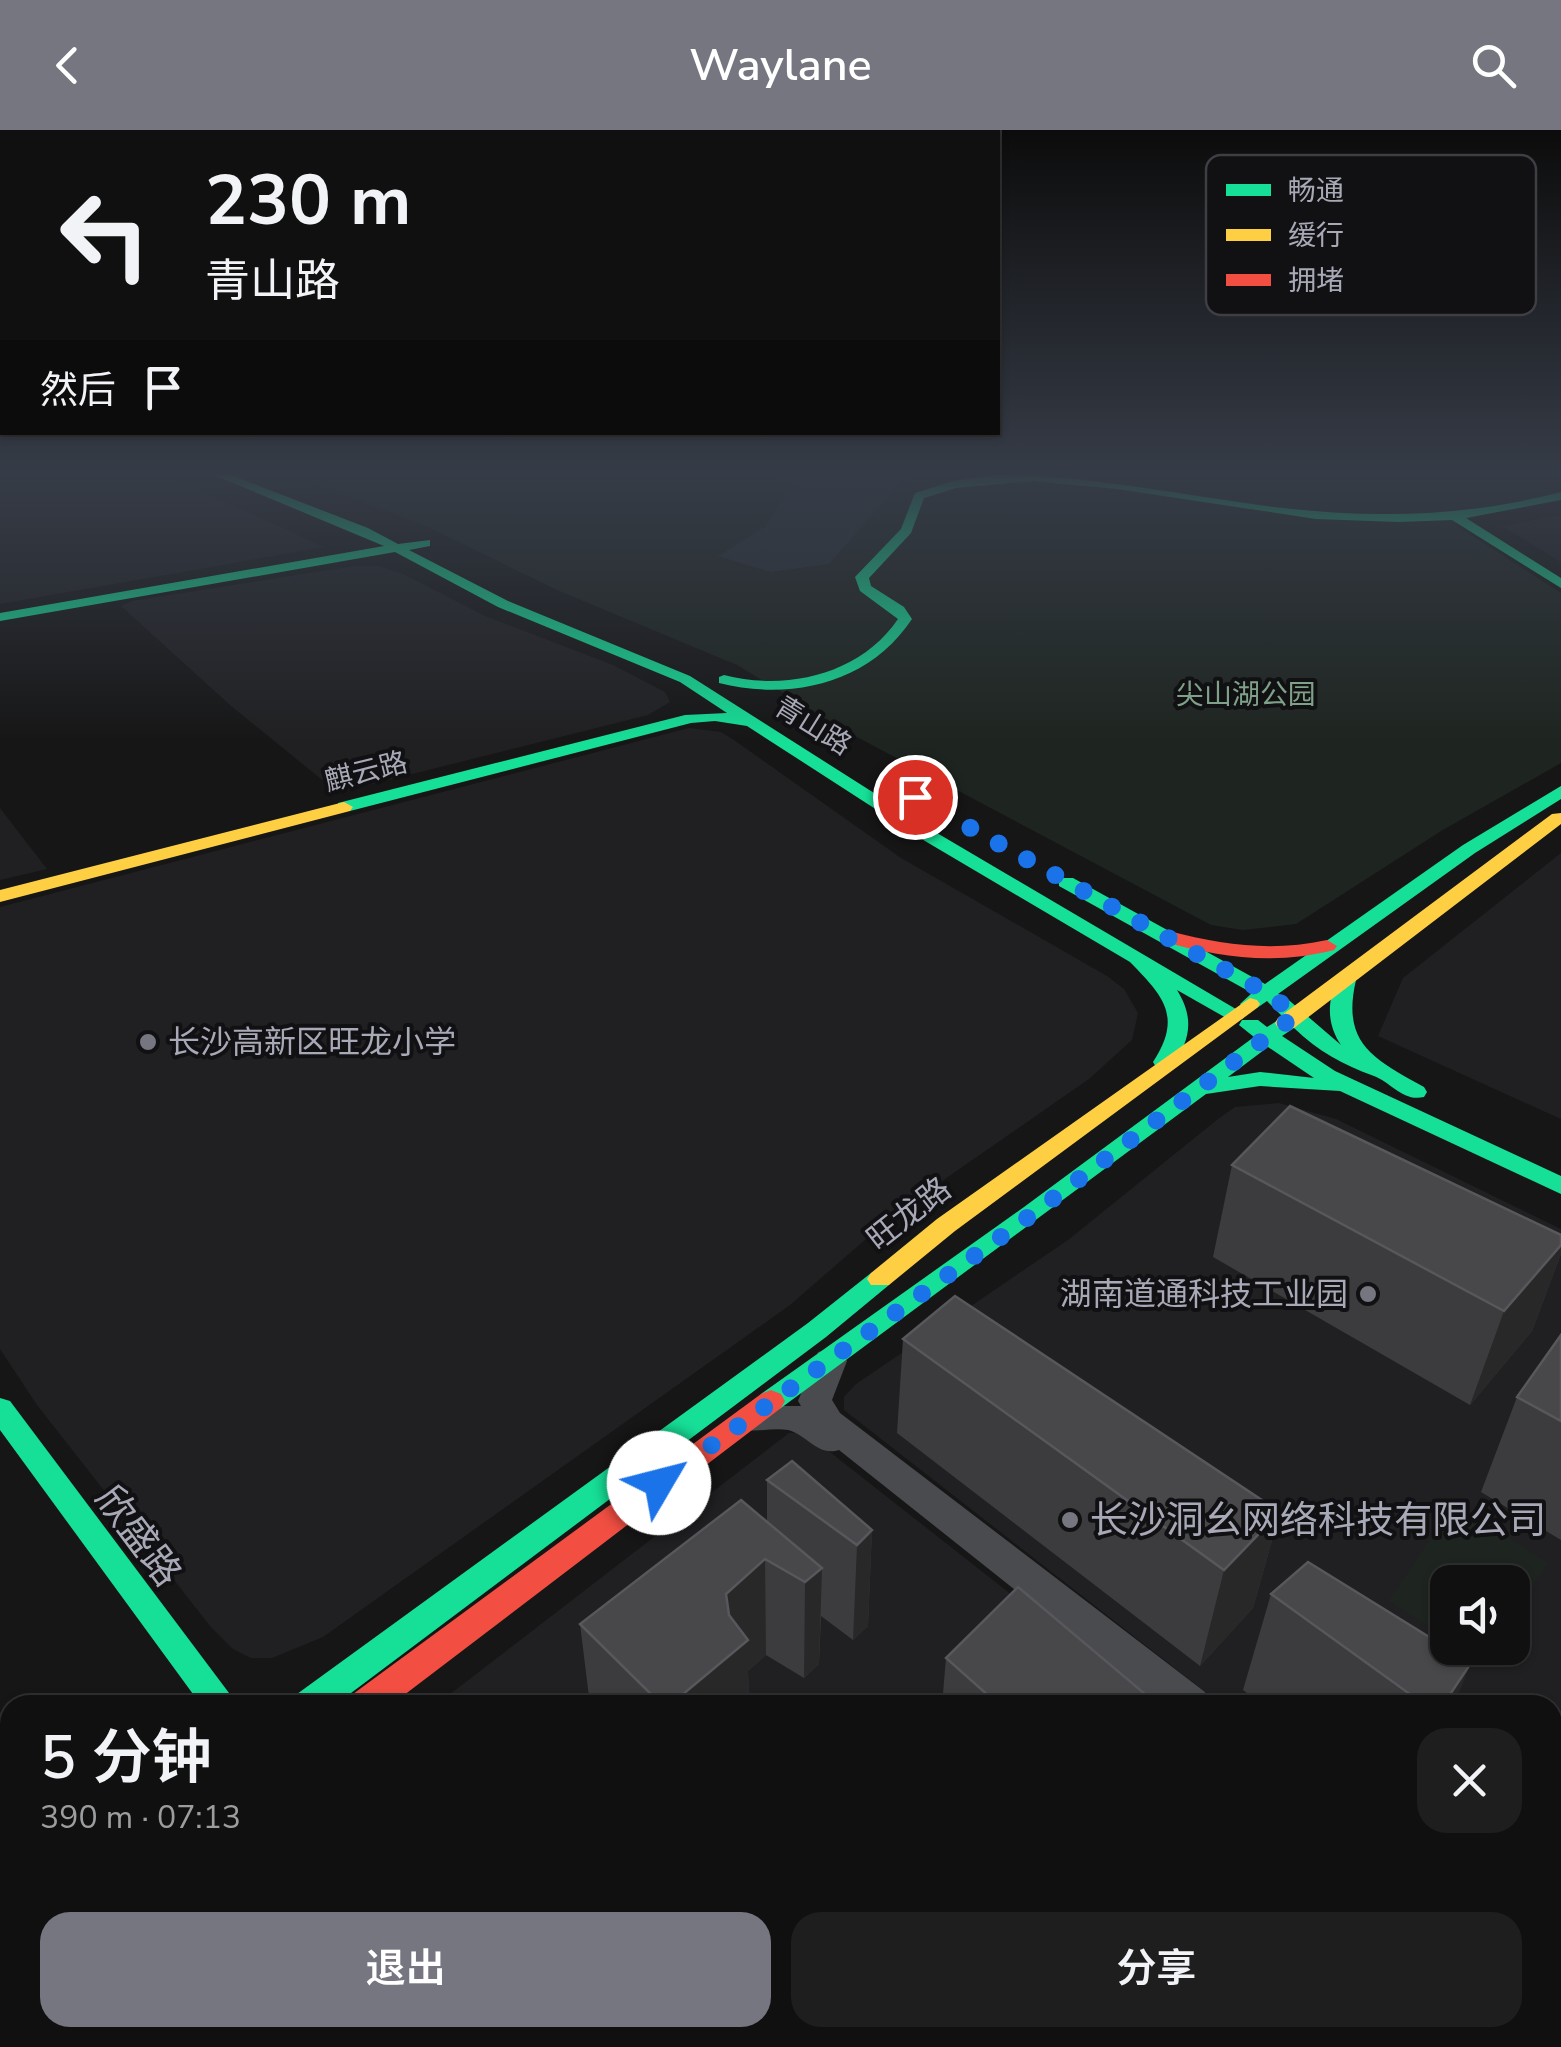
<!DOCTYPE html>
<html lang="zh">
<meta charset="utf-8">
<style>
:root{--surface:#101010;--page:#1e1e1e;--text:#f1f3f6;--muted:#9c9d9f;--line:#303030;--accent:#75767f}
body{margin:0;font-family:"Nunito Sans","Noto Sans SC",sans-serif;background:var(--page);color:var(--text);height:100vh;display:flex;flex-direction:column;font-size:38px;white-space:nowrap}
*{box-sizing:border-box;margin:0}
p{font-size:32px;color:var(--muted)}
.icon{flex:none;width:55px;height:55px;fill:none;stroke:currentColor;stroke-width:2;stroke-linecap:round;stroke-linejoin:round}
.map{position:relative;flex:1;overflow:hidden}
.side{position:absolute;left:0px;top:1565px;width:1562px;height:352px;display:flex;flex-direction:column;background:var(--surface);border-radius:30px 30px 0 0;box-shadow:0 2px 8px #0004,0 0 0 2px var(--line)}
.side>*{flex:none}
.hud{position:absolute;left:0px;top:0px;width:1000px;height:305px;box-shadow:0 2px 8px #0004,0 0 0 2px var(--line);background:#101010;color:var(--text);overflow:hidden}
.controls{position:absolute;left:1430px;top:1435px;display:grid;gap:20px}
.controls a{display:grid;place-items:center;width:100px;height:100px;border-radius:20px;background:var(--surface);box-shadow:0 2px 8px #0004,0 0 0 2px var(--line);font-size:50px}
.pin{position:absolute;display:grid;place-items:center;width:85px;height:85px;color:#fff;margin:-42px;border:5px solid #fff;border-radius:50%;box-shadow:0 2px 10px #0007}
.me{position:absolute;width:110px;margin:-55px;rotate:53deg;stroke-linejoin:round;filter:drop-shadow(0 0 8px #0008)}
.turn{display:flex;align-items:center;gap:35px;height:210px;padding:0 40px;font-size:45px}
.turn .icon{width:130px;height:130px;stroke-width:2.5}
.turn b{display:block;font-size:70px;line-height:85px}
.then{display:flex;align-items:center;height:95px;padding:0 40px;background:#0003;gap:20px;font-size:38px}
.round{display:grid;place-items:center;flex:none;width:105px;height:105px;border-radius:30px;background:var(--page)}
.headline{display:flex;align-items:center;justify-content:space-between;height:170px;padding:0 40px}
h1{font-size:60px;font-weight:600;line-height:75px}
.action{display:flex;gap:20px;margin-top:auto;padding:20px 40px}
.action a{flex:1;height:115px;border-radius:30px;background:var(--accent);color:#fff;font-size:40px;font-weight:600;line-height:115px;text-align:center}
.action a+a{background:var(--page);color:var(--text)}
header{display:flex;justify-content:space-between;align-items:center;height:130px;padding:0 40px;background:var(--accent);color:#fff;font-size:45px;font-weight:600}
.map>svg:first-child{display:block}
.built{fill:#202022;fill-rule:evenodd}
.green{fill:#1e2520}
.water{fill:#2a2f37}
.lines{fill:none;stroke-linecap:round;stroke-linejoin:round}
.street{fill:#4a4b4f;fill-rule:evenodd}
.fast{fill:#16e098;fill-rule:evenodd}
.slow{fill:#ffcf43;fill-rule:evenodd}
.jam{fill:#f24e42;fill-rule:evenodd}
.wall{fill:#3c3c3e}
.shaded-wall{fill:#282829}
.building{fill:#48484b;stroke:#57575c;stroke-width:2.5}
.route{stroke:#1a73e8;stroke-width:18;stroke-dasharray:0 32.4}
.poi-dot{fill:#75767f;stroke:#111012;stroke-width:4}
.labels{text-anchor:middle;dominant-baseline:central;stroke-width:8;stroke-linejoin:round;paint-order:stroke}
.far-park-label{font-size:28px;fill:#7fa189;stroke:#111012}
.far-street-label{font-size:28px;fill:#a8a9b7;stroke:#111012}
.poi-label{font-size:32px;fill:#a8a9b7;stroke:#111012;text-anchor:start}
.street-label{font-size:32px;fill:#a8a9b7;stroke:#111012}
.near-poi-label{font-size:38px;fill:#a8a9b7;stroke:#111012;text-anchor:start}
.near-street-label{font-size:38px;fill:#a8a9b7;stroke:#111012}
.key{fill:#111012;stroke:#3e3e44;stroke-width:2.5}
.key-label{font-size:28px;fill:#a8a9b7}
</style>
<header><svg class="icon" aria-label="back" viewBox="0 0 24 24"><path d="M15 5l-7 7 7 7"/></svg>Waylane<svg class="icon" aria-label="search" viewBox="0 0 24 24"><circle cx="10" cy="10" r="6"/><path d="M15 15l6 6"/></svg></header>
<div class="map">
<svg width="1561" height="1917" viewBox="0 0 1561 1917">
<rect width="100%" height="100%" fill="#161616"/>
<!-- built -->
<path class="built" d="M0,345H166L324,417L0,474Z
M1561,385V432L1502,396Z
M355,436H379L403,444L485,486L613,535L665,562L670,572L648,585L344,661L332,658L230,575L121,476L132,471Z
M689,598L721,602L734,610L901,728L1107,846L1124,859L1138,883L1132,910L1089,949L896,1083L790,1175L323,1507L272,1528H251L233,1519L210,1496L37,1275L0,1219V777Z
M0,678L47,739L0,750Z
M1561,723V989L1378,906L1403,848Z
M1279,973L1336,989L1561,1099V1828L1552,1822V1575H1222L844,1280V1267L856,1254L1068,1110L1218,989L1235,977ZM1448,1452H1512V1518H1448Z
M789,1303H799L821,1315L1152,1575H436Z
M1553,1883L1561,1888V1917H540L532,1908H1552Z
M10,1908H388L396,1917H0Z"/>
<!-- green -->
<path class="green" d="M291,345H1561V360L1454,394L1561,463V633L1441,701L1296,794L1243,800L1211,795L857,607L737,535L557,460L424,395Z
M1454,1373L1548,1433L1513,1484L1512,1452H1448L1447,1507L1389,1471Z"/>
<!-- water -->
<path class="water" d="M764,345H927L902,351L829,434L771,442L718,426L765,397L794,354Z"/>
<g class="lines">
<!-- street -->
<path class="street" d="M830,1219L842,1222L847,1231L832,1270L840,1283L1205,1562L1211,1575H1160L839,1320C818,1327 806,1304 788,1300C771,1297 755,1304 739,1298L734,1289L739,1280L751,1276H801L798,1271L818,1222Z
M1552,1839L1561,1842V1891L1552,1887Z"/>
<!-- fast -->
<path class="fast" d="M214,345H231L368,398L398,414L430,410V416L409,420L508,471L690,546L937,703L1246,885L1242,889H1228L1177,860C1195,889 1190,910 1172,937H1156L1153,932C1183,886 1163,866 1130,832L925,711L747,596L715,591L691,593L350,681H338V673L685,585L727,583L680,552L498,477L395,422L0,491V483L384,416Z
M993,345C1089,345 1179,365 1274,377C1372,389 1465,387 1561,362V370L1466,388L1561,448V458L1452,390L1399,392L1316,389L1117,359L1033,351L956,358L924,368L911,403L869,448L871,456L904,477L912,489C869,554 790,571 719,553V547L724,545C786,561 860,545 898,489L860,461L855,447L901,399L915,363L954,351Z
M1561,656V669L1475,723L1278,864L1284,866L1341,915C1326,893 1327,869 1339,846H1353L1356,850C1341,914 1374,929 1424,957L1427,962L1424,967C1403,972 1392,953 1374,946C1343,935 1318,921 1294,898L1282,906L1335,941L1561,1046V1064L1340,961L1260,956L1206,964L781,1278L771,1282L761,1278L757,1271L761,1264L1024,1077L1254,907L1239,895L1242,890H1258L1267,897L1283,887L1267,871L1257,878H1243L1240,874L1252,863L1059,756V748H1073L1265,854L1463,715ZM1268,917L1314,948L1260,942L1228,947Z
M880,1140L889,1143L893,1149L889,1155L826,1207L335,1575H292L297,1564L808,1193L871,1143Z
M0,1268L10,1271L238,1575H201L0,1300Z
M10,1773V1814L0,1818V1777Z
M10,1825V1867L0,1871V1829Z
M471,1908H515L519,1917H475Z"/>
<!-- slow -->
<path class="slow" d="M344,672L353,677L350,681L0,772V760Z
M1561,683V694L1294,898H1278L1275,893L1278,888L1552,684Z
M1250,868L1257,870L1260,874L1257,878L955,1101L889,1155H871L867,1149L871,1143L937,1089Z
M438,1908H482L486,1917H442Z"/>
<!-- jam -->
<path class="jam" d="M1169,801C1223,815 1272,822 1327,810L1337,816L1334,820C1275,835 1220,828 1162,811L1159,807L1162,803Z
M771,1260L781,1264L785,1271L781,1278L391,1575H348L353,1564L761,1264Z"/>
</g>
<!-- wall -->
<path class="wall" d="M1232,1035L1561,1105V1124L1532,1201L1470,1275L1213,1127Z
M1561,1205V1410L1481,1362L1517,1267Z
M903,1209L1280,1382L1253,1478L1200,1536L897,1303Z
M767,1350L872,1400L868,1496L853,1510L821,1486L819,1534L804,1548L766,1525L748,1541L749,1575H590L580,1494L767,1392Z
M1271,1464L1454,1575H1263L1243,1560Z
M946,1528L1158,1575H942Z
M566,1908H791V1917H574Z
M1234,1908H1257L1250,1917H1244Z"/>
<!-- shaded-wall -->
<path class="shaded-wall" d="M1561,1115V1124L1532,1201L1470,1275L1504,1181Z
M1280,1382L1253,1478L1200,1536L1224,1440Z
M872,1400L868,1496L853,1510L857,1415Z
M765,1429L766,1525L748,1541L749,1575H670L726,1464Z
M822,1438L819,1534L804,1548L805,1452Z
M1471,1533L1454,1575H1443Z
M727,1908H791V1917H716Z
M1252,1908H1257L1248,1917Z"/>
<!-- building -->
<path class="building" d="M1290,976L1561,1105V1115L1504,1181L1232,1035Z
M955,1166L1280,1382L1224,1440L903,1209Z
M1561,1205V1291L1517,1267Z
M792,1331L872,1400L857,1415L767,1350Z
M741,1370L822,1438L805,1452L765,1429L726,1464L729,1485L748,1510L670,1575H662L580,1494Z
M1308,1432L1471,1533L1443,1575H1425L1271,1464Z
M1018,1457L1158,1575H999L946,1528Z
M629,1908H727L716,1917H638Z"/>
<!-- sky -->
<linearGradient id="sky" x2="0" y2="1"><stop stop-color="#0c0c0c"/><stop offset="0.56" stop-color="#363c47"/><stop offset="1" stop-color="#363c47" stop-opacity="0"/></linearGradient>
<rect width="1561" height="613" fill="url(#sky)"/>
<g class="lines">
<!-- route -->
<path class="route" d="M659,1353L1034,1083L1296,885L1267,863L915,667"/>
</g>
<!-- markers -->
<g class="poi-dot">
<circle cx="148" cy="912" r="10"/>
<circle cx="1368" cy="1164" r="10"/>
<circle cx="1070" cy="1390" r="10"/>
</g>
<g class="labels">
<!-- far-park labels -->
<g class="far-park-label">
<text x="1246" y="565">尖山湖公园</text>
</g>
<!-- far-street labels -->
<g class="far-street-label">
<text transform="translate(813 596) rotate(32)">青山路</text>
<text transform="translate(366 642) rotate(-14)">麒云路</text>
</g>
<!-- poi labels -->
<g class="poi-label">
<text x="168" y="912">长沙高新区旺龙小学</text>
<text x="1348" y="1164" text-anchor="end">湖南道通科技工业园</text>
</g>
<!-- street labels -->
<g class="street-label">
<text transform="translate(909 1084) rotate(-38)">旺龙路</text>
</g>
<!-- near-poi labels -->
<g class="near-poi-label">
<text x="1090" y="1390">长沙洞幺网络科技有限公司</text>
</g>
<!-- near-street labels -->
<g class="near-street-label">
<text transform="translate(138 1406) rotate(53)">欣盛路</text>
</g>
</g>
<!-- legend -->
<rect x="1206" y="25" width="330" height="160" rx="15" class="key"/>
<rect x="1226" y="54" width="45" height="12" fill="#16e098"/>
<rect x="1226" y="99" width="45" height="12" fill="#ffcf43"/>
<rect x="1226" y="144" width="45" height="12" fill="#f24e42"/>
<g class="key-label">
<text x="1288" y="70">畅通</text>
<text x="1288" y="115">缓行</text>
<text x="1288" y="160">拥堵</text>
</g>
</svg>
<div class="controls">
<a><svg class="icon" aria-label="sound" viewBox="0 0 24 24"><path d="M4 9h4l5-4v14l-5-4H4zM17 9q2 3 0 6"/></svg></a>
</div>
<div class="pin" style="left:915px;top:667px;background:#d93025"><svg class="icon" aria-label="arrive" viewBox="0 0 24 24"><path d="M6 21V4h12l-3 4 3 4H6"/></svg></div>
<svg class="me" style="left:659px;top:1353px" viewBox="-20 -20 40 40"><circle r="19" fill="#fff"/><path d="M0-13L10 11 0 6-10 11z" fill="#1a73e8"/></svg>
<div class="hud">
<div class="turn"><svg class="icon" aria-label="left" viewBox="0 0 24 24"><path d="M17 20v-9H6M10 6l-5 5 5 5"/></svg><div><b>230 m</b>青山路</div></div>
<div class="then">然后<svg class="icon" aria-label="arrive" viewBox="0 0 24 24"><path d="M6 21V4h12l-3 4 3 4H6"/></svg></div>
</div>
<section class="side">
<div class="headline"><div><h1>5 分钟</h1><p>390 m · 07:13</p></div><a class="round"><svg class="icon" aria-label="close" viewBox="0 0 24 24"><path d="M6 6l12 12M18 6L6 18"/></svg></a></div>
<div class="action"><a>退出</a><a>分享</a></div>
</section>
</div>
